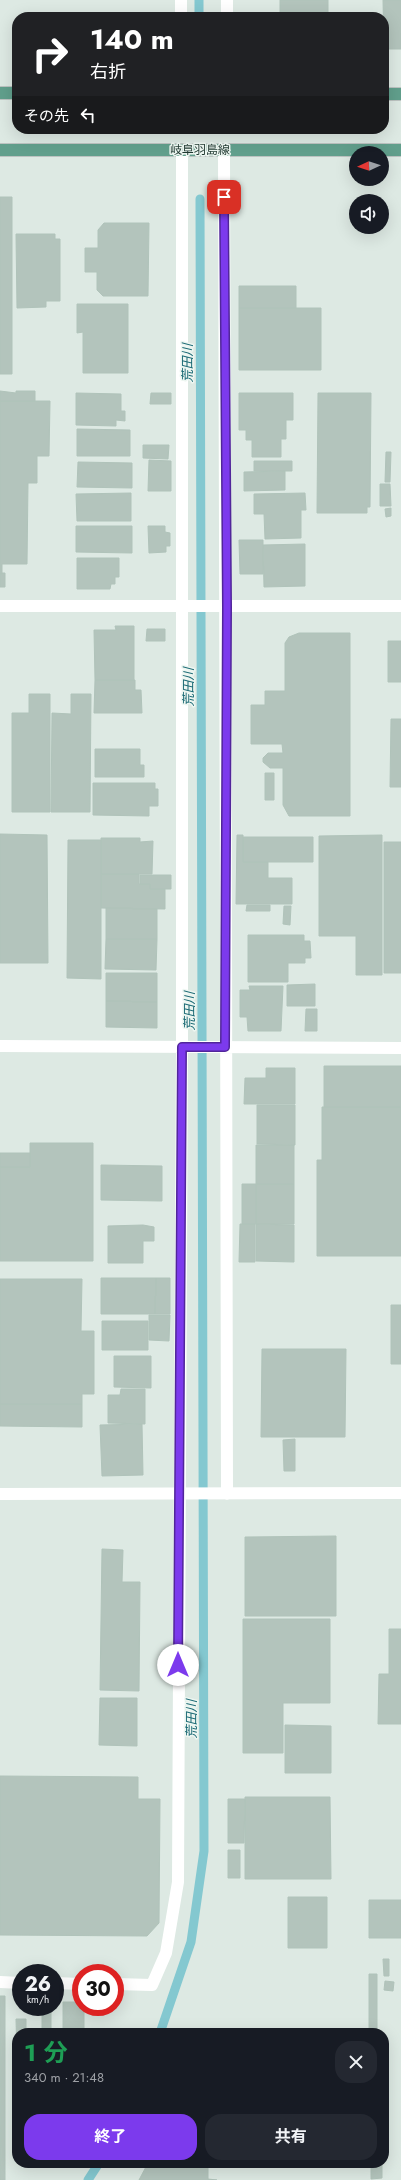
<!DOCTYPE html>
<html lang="ja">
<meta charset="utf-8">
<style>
:root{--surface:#171b24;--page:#242831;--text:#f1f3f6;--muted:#9ea1a6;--accent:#7c3aed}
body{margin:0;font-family:Jost,"Noto Sans JP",sans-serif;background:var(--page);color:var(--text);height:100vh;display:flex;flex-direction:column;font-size:15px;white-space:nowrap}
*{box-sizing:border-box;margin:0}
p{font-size:13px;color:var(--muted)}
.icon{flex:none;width:22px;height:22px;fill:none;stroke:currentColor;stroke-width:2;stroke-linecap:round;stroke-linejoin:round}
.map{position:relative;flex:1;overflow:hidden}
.details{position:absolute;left:12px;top:2028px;width:377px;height:140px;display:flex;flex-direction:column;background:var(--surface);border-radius:16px;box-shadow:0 4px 16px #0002}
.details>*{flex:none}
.guide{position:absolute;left:12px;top:12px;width:377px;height:122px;border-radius:16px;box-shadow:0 4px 16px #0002;background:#202124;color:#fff;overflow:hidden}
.needle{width:26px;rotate:267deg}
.buttons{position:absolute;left:349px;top:146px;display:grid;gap:8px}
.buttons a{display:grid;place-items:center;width:40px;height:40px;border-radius:50%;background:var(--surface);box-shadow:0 4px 16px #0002;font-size:20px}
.speed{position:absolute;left:12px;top:1964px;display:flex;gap:8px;font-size:20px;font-weight:700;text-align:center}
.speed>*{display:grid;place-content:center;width:52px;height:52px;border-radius:50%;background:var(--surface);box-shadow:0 4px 16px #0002;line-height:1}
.speed small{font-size:10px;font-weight:400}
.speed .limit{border:6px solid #d22;background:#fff;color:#111}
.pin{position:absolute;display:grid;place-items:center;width:34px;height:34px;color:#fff;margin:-17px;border-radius:8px;box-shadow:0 2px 6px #0006}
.me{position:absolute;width:44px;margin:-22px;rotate:0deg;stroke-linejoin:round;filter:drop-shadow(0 0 3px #0008)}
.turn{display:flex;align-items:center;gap:14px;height:84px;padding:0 12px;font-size:18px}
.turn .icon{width:52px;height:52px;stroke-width:2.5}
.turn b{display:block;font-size:28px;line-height:34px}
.then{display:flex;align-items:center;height:38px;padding:0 12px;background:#0003;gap:8px;font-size:15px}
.round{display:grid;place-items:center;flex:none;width:42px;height:42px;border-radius:16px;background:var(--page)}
.headline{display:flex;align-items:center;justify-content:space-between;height:68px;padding:0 12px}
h1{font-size:24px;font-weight:700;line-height:30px;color:#1e9e55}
.primary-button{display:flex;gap:8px;margin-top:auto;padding:8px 12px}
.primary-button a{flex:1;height:46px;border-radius:16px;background:var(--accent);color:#fff;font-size:16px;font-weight:700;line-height:46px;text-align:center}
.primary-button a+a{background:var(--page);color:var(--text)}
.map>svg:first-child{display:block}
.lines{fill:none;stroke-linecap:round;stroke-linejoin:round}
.stream{stroke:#84c8d0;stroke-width:9}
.building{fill:#b3c4bc;stroke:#b0c3ba}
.major-casing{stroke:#bcc3c1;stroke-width:14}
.minor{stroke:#fff;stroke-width:12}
.major{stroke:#619f8c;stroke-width:12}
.route-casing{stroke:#51269a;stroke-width:10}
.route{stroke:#7c3aed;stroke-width:7}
.labels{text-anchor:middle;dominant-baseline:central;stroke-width:3;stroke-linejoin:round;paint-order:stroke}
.street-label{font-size:12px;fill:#1f3830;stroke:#edf6f1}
.water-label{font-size:13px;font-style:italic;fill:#1a6974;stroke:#edf6f1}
</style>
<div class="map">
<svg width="401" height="2180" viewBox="0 0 401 2180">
<rect width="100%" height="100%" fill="#dde9e3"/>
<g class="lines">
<!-- stream -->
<path class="stream" d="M199,0V17
M160,2033L191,1942L204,1851L200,199
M88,2180L99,2163"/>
</g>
<!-- building -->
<path class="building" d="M280,0H328V17H280Z
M383,0H401V49H384Z
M0,197H12V374H0Z
M104,223H149L148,296H103L97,290V272H85V248H98V230Z
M16,234H55V239H60V301H46V307L17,308Z
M239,286H296V308H239Z
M77,304H128V373H83V332L77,333Z
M239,308H321V370H239Z
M0,391L16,393V391H35V401H0Z
M76,393L121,394V411H125V421L116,420V426L76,425Z
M151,393H171V404H150Z
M239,393H293V420H286V439H281V457H252V440H246V430H239Z
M318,393H371L370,507H367V513H317Z
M0,401H50L49,456H37V483H28L27,564H2V574H0Z
M77,429L130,430V456H77Z
M143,445H169L168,459L143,458Z
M386,452H391L390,482H385Z
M149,460L171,461V491H148Z
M254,461H292V471H254Z
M78,462L132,463V488L77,487Z
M285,471V490L244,491V472Z
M380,484H390L391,506H380Z
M131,493V521H77L76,494Z
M305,493L306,510H301V538L265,539L264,514H254V494Z
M391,508V516L386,517L385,509Z
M76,526H132V553L76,552Z
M148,526H165V532L170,533V546H166V552L149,553Z
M239,540H263V574H240Z
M305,544V586L264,587L263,545Z
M77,558H119V577H115V584H111L110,589H77Z
M2,573H5V587H0V574Z
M115,626H134V680H95L94,630H116Z
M147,629H165V641H146Z
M299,633H350V816H289L283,805V768H270L263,762V758L268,753H283L282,744H251V705H265V691H285V643L289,637Z
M388,641H401V682H388Z
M95,680H135V690H141L142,713H94Z
M29,694H50V812H12V713H29Z
M71,694H91L90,812H51L52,713L71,714Z
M391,719H401V787H390Z
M95,749H140V765H144V777H95Z
M265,773H274V800H265Z
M93,783H155V789H158V806H149V816L93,815Z
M0,834L47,835L48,963H0Z
M237,835H243V862H268V878H292V904H236Z
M382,835V975H356V936H319V836Z
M243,837H313V862H243Z
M101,838H140V842L153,841L152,874H101Z
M68,840H101V979L67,978Z
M384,842H401V973H384Z
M101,874H139V884H150V889H165V909L101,908Z
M140,875H171V889H150V884H140Z
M247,905H270V911H246Z
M284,906H291L290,925L283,924Z
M106,908L157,909V939H106Z
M248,935H304V941H310L311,958H305V963H288V982H248Z
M106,939H157L156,970L105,969Z
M106,973H157V1002L106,1001Z
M315,984V1006H287V985Z
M249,986H283L281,1031H248L247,1017H240V990H250Z
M106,1001L157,1002V1028L106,1027Z
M306,1009H317V1031H305Z
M324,1066H401V1107H324Z
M266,1068H295V1104H244L245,1078H266Z
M257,1105H295V1145L257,1144Z
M322,1107H401V1256H317V1160H322Z
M30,1143H93V1261H0V1167H30Z
M256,1145H294V1184H256Z
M0,1153H30V1167H0Z
M101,1165L162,1166V1201L101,1200Z
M242,1184H256V1224H242Z
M256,1184H294V1224H256Z
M240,1224H255V1262H239Z
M256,1224L294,1225V1262L256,1261Z
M143,1225L154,1227V1241H143V1263H108V1226Z
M101,1278H156L155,1314H101Z
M156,1278H170V1314H155Z
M0,1279H82L81,1331H94V1394H82V1404H0Z
M391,1305H401V1364H391Z
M149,1315H170L169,1341L149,1340Z
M102,1321H148V1350H102Z
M262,1349H346L345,1437H261Z
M114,1356H151V1388L114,1387Z
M121,1389H145V1424L108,1423V1395H120Z
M0,1404H82V1427L0,1426Z
M142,1424L143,1475L102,1476L100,1425Z
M295,1439V1471H284L283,1440Z
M336,1536V1616H245V1537Z
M102,1549L123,1550L122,1582H140L139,1691L100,1690Z
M243,1619H330V1703H283V1753H243Z
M389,1629H401V1724H378L379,1674H389Z
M100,1698H137V1746L99,1745Z
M285,1725L331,1726V1773H285Z
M0,1776L138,1777V1799H160L159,1923L147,1936L0,1935Z
M245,1797H330L331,1879H245Z
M228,1799H245L244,1843H228Z
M228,1850H240V1878H228Z
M288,1897H327V1948H288Z
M369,1900H401V1938H369Z
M383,1959H389V1976H384Z
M369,1974H377V2033H369Z
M385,1981L394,1982L393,1991L384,1990Z
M0,1996H5V2180H0Z
M63,2002H81V2007H84V2033H63Z
M42,2007H51V2029H42Z
M16,2019H26V2033H17V2058Z
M148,2163H208V2179L217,2180H139Z
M371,2163H382V2178L371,2179Z"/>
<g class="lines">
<defs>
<path id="major" d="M0,93H17
M384,94H401
M0,150H401"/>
</defs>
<!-- major casing -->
<use href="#major" class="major-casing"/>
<!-- minor -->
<path class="minor" d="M181,17V0
M227,17V0
M224,150C227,598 225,1046 227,1494
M0,606H401
M0,1046L401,1048
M0,1494L401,1493
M0,1982L21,1983
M55,1983L81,1984
M115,1984L152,1985L166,1953L178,1882L182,1047V150"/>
<!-- major -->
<use href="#major" class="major"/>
</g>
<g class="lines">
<defs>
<path id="route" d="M178,1665L182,1047H225L227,607L224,197"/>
</defs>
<!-- route casing -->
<use href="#route" class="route-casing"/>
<!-- route -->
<use href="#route" class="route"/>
</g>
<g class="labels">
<!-- street labels -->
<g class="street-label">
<text x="200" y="150">岐阜羽島線</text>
</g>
<!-- water labels -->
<g class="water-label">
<text transform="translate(187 363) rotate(-90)">荒田川</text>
<text transform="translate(188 687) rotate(-90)">荒田川</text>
<text transform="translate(189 1011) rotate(-90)">荒田川</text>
<text transform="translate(191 1719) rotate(-90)">荒田川</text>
</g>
</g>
</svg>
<div class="buttons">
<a><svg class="needle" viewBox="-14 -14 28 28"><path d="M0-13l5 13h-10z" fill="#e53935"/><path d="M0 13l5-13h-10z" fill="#9ea1a6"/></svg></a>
<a><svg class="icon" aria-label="sound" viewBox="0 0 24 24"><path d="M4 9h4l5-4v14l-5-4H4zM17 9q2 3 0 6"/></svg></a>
</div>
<div class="speed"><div>26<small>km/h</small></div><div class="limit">30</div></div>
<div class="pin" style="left:224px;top:197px;background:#d93025"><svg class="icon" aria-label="arrive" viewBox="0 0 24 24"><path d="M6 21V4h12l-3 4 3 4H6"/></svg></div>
<svg class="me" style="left:178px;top:1665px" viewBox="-20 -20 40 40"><circle r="19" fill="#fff"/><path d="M0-13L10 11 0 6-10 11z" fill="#7c3aed"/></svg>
<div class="guide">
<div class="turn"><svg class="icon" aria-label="right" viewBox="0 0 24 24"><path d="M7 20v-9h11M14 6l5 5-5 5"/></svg><div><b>140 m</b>右折</div></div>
<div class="then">その先<svg class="icon" aria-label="left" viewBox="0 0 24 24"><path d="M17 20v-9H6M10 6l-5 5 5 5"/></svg></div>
</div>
<section class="details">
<div class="headline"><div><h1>1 分</h1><p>340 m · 21:48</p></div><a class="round"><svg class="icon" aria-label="close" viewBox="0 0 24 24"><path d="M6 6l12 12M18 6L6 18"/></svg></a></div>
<div class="primary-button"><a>終了</a><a>共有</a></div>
</section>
</div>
